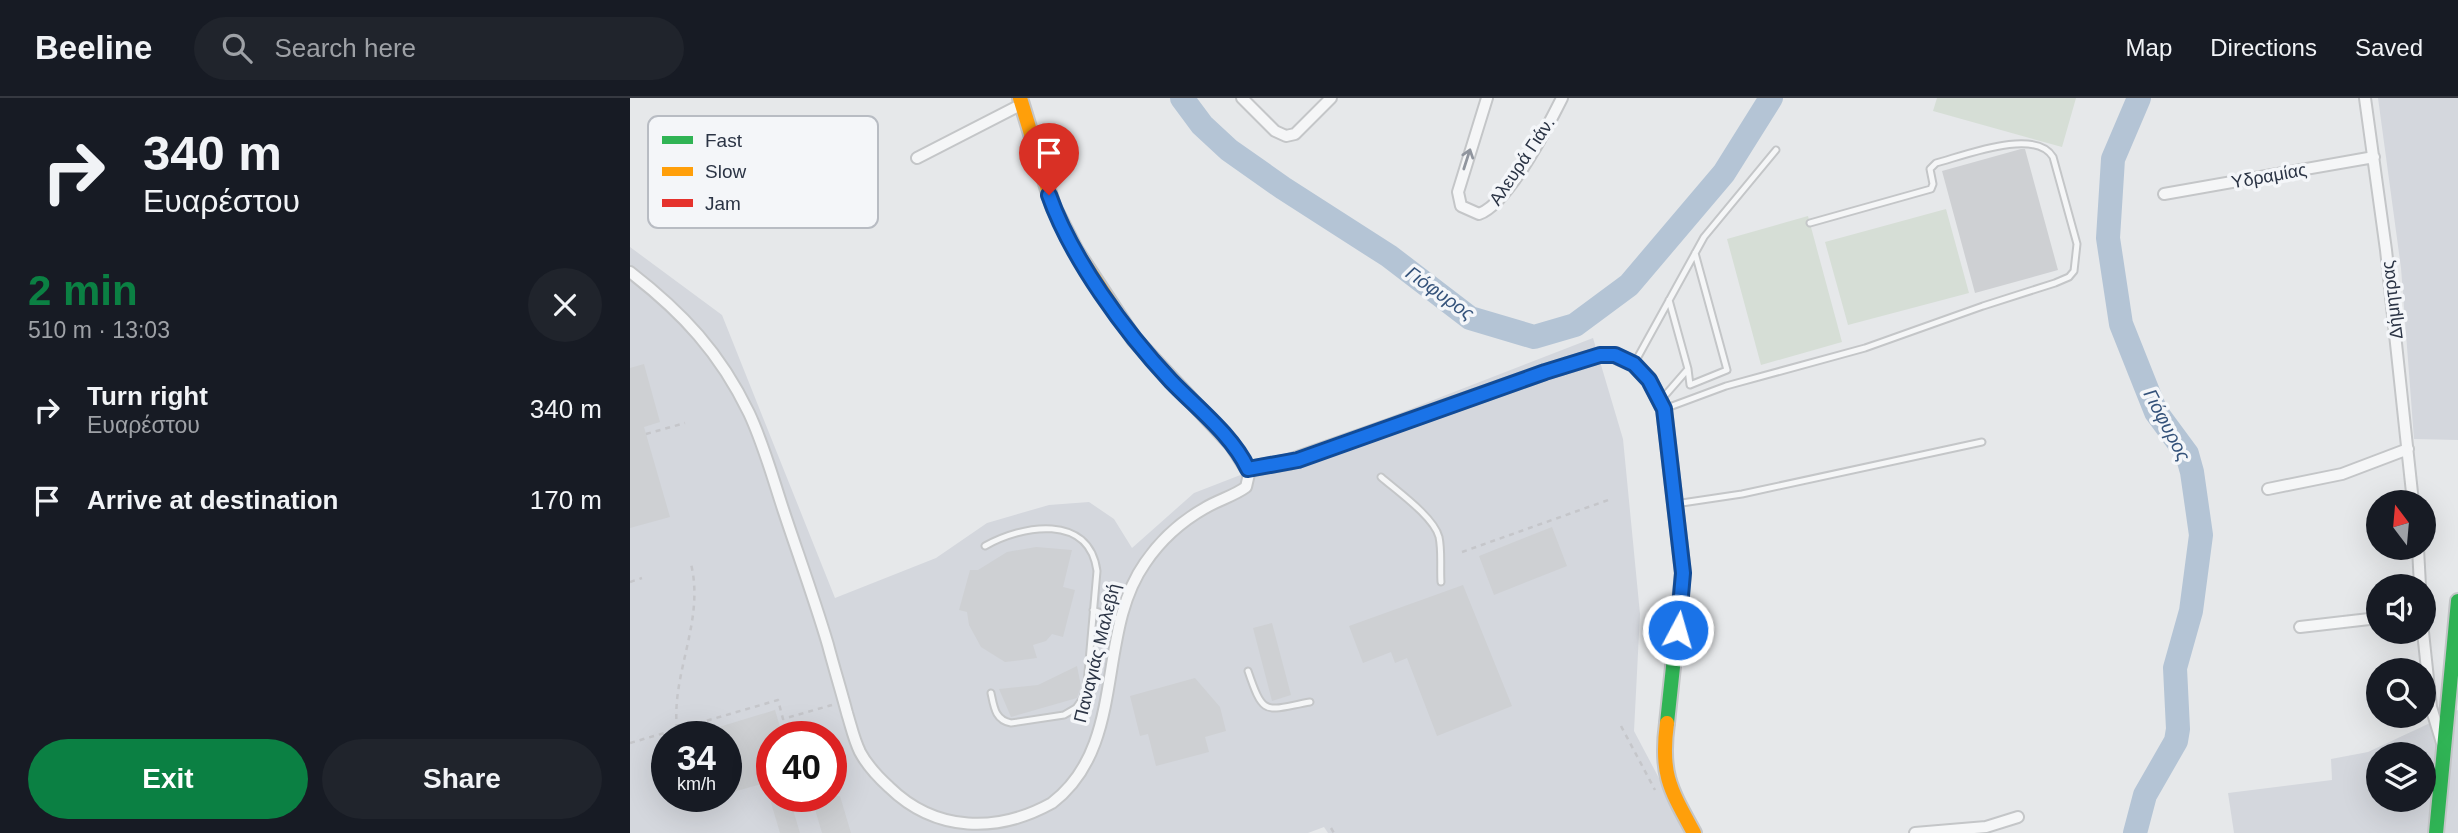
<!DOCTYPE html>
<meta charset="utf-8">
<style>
:root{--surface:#171b24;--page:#20242c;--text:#f1f3f6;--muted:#9ea1a6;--line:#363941;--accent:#0b8043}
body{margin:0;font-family:Helvetica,sans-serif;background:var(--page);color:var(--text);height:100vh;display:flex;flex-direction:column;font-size:26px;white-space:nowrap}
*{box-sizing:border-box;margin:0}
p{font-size:23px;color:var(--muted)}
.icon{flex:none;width:38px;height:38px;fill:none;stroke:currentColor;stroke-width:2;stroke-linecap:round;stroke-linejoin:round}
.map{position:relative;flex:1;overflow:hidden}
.details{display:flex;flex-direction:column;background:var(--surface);width:630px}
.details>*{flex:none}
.guide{background:#171b24;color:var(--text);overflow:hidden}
.needle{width:46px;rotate:344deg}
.buttons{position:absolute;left:1736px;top:392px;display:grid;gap:14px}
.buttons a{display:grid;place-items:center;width:70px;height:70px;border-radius:50%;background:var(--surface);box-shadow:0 7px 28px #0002;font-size:35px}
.speed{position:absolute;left:21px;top:623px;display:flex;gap:14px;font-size:35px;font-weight:700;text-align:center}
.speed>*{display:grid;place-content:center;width:91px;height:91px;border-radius:50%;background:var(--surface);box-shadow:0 7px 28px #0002;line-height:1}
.speed small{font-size:18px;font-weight:400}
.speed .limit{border:10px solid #d22;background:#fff;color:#111}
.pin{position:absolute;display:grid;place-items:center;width:60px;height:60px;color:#fff;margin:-72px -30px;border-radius:50% 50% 50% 0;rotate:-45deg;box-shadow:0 0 7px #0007}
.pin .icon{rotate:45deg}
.me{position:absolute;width:77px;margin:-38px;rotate:6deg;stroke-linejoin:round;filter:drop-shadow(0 0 5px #0008)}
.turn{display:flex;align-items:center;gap:24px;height:147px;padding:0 28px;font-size:32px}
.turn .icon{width:91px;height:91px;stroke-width:2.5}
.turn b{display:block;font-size:49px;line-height:60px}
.round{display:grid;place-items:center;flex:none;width:74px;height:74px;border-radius:37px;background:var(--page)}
.summary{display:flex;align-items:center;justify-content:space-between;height:119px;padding:0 28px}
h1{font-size:42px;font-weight:700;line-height:52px;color:var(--accent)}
.action{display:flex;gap:14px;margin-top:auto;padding:14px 28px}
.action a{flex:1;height:80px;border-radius:42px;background:var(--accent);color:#fff;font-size:28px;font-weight:700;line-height:80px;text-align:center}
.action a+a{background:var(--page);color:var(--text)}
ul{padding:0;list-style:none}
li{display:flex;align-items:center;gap:21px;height:91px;padding:0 28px}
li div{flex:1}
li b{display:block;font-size:26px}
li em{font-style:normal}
header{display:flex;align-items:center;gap:42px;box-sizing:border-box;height:98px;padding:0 35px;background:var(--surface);border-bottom:2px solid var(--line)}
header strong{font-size:33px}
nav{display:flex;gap:38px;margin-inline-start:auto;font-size:24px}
.search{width:490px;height:63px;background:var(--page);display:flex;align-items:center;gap:18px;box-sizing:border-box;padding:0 24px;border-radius:38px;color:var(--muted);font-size:26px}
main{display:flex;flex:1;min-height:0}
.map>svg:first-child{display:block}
.built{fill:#d4d7dd;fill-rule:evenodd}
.green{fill:#d6ded6}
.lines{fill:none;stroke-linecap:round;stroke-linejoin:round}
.river{stroke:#b4c4d5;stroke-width:24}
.building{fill:#ced0d3}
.lane-casing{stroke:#c4c6c8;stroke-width:9}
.street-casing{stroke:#c4c6c8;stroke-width:14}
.fast-casing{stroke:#c4c6c8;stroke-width:18}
.slow-casing{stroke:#c4c6c8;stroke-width:18}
.jam-casing{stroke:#c4c6c8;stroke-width:18}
.path{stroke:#c5c6ca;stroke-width:2.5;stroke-dasharray:5 5;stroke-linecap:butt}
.lane{stroke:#f5f6f7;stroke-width:5}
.street{stroke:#f5f6f7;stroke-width:10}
.fast{stroke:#30b455;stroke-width:14}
.slow{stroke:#ff9f0a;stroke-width:14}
.jam{stroke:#e5322d;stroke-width:14}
.oneway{stroke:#90959e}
.route-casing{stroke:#114b97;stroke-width:18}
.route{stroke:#1a73e8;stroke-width:12}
.labels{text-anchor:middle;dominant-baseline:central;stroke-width:7;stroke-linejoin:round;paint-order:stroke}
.street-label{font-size:18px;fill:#2b3445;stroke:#f4f6f9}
.water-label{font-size:19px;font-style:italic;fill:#34527a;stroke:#f4f6f9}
.key{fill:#f4f6f9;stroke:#b8bcc3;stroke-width:2}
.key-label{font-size:19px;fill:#2b3445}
</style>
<header>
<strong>Beeline</strong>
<div class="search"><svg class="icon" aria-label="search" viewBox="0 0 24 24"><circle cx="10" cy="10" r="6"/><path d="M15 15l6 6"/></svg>Search here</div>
<nav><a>Map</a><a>Directions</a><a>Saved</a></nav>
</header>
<main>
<section class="details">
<div class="guide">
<div class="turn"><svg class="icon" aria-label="right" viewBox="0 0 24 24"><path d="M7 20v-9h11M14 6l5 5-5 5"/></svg><div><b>340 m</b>Ευαρέστου</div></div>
</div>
<div class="summary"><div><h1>2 min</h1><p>510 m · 13:03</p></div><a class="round"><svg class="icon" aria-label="close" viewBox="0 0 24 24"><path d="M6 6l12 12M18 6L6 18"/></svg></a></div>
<ul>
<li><svg class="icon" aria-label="right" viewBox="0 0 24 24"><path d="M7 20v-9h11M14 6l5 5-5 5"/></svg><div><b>Turn right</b><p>Ευαρέστου</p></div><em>340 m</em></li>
<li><svg class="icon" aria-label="arrive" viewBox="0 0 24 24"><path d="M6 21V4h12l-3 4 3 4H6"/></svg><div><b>Arrive at destination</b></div><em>170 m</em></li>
</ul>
<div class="action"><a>Exit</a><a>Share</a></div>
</section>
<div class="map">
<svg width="1828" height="735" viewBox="0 0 1828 735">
<rect width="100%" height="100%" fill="#e6e8ea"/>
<!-- built -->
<path class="built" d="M1748,0H1828V342L1784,341L1771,170Z
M0,149L92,217L205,500L306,460L357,425L419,407L459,404L484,421L502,450L564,395L963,240L993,341L1010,516L1004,633L1058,735H698L694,729L678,735H0ZM37,639H96V698H37ZM142,639H201V698H142Z
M1828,612V735H1604L1598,695L1702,682L1701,661L1738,654ZM1748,656H1794V702H1748Z"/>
<!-- green -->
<path class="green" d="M1307,0H1446L1432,49L1303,13Z
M1316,111L1339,195L1218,227L1195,144Z
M1178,118L1212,244L1131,267L1097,141Z"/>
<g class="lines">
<!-- river -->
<path class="river" d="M552,0L572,27L599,52L653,90L759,158L840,220L904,239L945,227L999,187L1094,75L1141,0
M1505,735L1515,697L1546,643L1548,631L1545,570L1561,513L1571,437L1562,374L1557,356L1526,314L1491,226L1478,140L1483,61L1509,0"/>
</g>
<!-- building -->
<path class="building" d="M1391,51H1395L1428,172L1345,195L1312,73Z
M14,266L30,324L14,329L40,419L0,430V270Z
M922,429L937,468L864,497L849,458Z
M406,449L442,452L433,489L445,492L433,539L422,536L416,543L403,547L407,560L375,564L351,549L339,527L337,514L329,512L340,472H348L377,454Z
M833,487L882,608L807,638L777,560L765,565L761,554L733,565L719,528Z
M642,525L661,597L642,603L623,530Z
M447,568L451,588L447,600L381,619L369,591L408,587Z
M565,580L590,609L596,633L575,639L579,654L526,668L518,636L510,638L500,598Z
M145,612L153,639H142V683L96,696V639H67L66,636Z
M139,698H159L170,735H150Z
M181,698H210L221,735H192Z"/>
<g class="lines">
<defs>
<path id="lane" d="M1004,266L1074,139L1146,52
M1058,271L1060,287L1097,272L1065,155
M1031,302L1058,271L1039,202
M1034,311L1096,288L1235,250L1353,208L1425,185L1439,179L1444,173L1447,146L1423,59C1405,29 1333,58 1306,65L1300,71L1303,86L1301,91L1180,125
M751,379C767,393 804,419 809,439C812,453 810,470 811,484
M1045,406L1112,396L1352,344
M355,448C392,427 459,415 467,473L457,586L453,600L446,610L434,617L381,625C365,622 364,609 361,595
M463,512L491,522
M618,573C634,620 635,612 680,604"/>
<path id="street" d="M612,0L645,33L656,38L665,36L701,0
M857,0L828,94L831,108L849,116C878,106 918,28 932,0
M1735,0L1756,152L1783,404
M287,60L392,6
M1534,96L1744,59
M0,174C53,215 90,255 119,315C134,347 143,381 154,414C169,459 185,503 198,547C204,570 211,592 217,615C221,628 224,642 230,654C237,667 248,679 259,689C306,735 368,735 422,705C498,647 465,536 515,465C530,443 552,423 575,410C588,402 604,398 616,389L619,376L618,371
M1638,391L1712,376L1778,351
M1788,450L1790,488
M1670,529L1748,520
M1793,534L1801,609L1812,645
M1285,735L1356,729L1388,719"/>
<path id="fast" d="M984,257L1004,266L1019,282L1034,311L1053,475L1037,625
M1806,735L1828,503"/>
<path id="slow" d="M390,0L423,108L446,153L504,241L602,346L618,371L659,364
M1037,625C1030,676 1040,691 1064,735"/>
<path id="jam" d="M659,364L915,274L970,257H984"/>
</defs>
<!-- lane casing -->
<use href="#lane" class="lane-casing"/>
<!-- street casing -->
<use href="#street" class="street-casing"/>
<!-- fast casing -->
<use href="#fast" class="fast-casing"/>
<!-- slow casing -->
<use href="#slow" class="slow-casing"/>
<!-- jam casing -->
<use href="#jam" class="jam-casing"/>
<!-- path -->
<path class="path" d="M16,336L55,325
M832,454L981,401
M0,484L12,480
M991,628L1025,692
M47,631C41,575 75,523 61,466
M0,645L148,602L153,621L202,607
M701,730L704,735"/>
<!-- lane -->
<use href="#lane" class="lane"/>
<!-- street -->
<use href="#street" class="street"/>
<!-- fast -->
<use href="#fast" class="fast"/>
<!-- slow -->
<use href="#slow" class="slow"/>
<!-- jam -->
<use href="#jam" class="jam"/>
</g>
<!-- one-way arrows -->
<defs><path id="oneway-shaft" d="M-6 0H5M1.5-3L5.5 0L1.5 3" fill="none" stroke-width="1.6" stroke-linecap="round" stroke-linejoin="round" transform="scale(1.75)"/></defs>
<use class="oneway" href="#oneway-shaft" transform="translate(837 61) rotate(-72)"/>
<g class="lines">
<defs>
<path id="route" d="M419,97C441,160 495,234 541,283C567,310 602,337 618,371L668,362L915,274L970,257H985L1004,266L1019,282L1034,311L1053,475L1048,532"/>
</defs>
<!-- route casing -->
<use href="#route" class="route-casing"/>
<!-- route -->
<use href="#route" class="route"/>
</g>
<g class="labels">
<!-- street labels -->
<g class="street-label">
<text transform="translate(892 63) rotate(-56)">Αλευρά Γιάν.</text>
<text transform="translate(1639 78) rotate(-10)">Υδραμίας</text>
<text transform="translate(1762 202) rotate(-97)">Δήμητρας</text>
<text transform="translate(467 555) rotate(-76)">Παναγιάς Μαλεβή</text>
</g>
<!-- water labels -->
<g class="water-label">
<text transform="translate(810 195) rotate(35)">Γιόφυρος</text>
<text transform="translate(1537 327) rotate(62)">Γιόφυρος</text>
</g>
</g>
<!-- legend -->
<rect x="18" y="18" width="230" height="112" rx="10" class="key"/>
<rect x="32" y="38" width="31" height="8" fill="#30b455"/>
<rect x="32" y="69" width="31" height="9" fill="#ff9f0a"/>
<rect x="32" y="101" width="31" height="8" fill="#e5322d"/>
<g class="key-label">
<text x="75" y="49">Fast</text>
<text x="75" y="80">Slow</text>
<text x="75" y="112">Jam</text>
</g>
</svg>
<div class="buttons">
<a><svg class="needle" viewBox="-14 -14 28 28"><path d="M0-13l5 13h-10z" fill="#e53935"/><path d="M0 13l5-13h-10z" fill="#9ea1a6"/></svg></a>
<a><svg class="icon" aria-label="sound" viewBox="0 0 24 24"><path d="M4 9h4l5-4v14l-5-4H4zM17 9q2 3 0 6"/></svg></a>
<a><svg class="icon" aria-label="search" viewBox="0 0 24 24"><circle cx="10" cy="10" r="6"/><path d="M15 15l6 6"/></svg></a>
<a><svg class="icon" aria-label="layers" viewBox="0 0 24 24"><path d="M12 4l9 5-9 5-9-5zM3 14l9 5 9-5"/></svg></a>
</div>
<div class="speed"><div>34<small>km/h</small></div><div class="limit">40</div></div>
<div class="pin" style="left:419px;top:97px;background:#d93025"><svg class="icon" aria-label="arrive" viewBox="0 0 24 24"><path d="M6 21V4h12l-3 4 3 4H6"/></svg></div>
<svg class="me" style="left:1048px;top:532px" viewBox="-20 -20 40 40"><circle r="17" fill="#1a73e8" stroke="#fff" stroke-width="3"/><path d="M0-11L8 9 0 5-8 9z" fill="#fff"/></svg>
</div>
</main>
